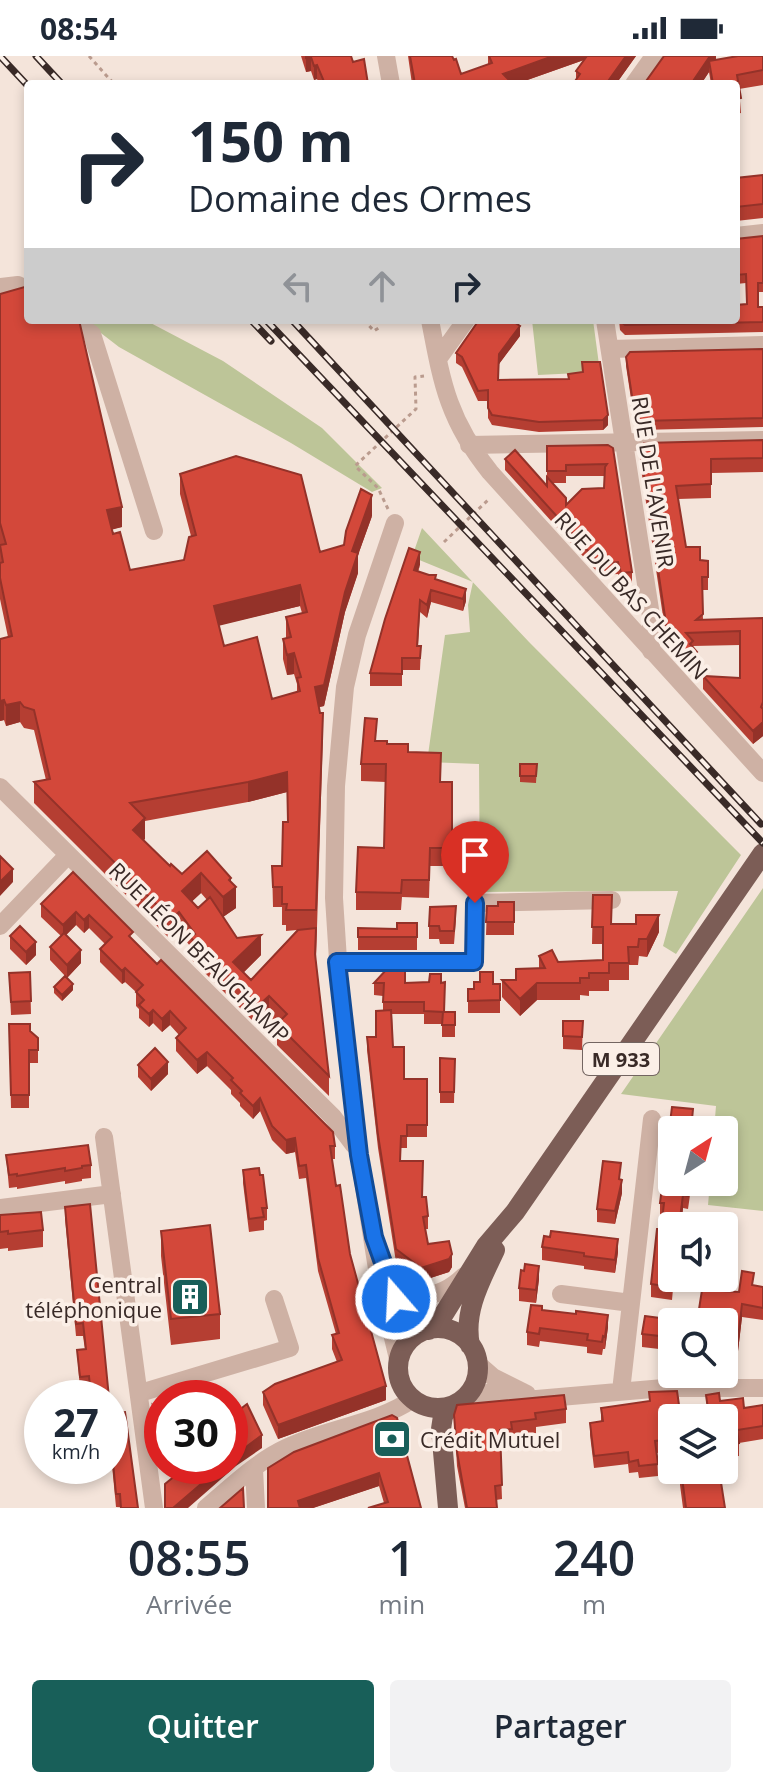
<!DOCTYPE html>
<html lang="fr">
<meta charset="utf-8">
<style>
:root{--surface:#fff;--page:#f2f2f3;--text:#1f2937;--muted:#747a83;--accent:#185f59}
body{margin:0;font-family:"Open Sans",sans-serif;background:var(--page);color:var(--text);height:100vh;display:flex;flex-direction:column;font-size:30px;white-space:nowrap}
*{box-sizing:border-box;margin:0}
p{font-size:26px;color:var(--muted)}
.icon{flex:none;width:44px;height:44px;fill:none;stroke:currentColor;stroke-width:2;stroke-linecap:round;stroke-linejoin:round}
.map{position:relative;height:1452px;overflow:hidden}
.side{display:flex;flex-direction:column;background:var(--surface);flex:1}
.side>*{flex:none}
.guide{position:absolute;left:24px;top:24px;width:716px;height:244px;border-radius:8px;box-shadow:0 4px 12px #0003;background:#fff;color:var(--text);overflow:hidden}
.needle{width:52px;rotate:36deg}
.controls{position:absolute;left:658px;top:1060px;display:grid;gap:16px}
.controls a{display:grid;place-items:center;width:80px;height:80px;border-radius:8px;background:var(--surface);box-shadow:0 4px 12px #0003;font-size:40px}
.speed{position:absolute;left:24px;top:1324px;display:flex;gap:16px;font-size:40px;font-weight:700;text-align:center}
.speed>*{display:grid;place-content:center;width:104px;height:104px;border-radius:50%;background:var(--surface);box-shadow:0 4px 12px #0003;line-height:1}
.speed small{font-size:20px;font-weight:400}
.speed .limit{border:12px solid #d22;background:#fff;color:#111}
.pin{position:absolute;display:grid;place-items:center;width:68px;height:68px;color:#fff;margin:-82px -34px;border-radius:50% 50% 50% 0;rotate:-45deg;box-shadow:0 0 8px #0007}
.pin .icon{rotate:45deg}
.me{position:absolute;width:88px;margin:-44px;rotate:341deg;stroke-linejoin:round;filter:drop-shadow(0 0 6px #0008)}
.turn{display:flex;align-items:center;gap:28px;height:168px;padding:0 32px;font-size:36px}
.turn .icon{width:104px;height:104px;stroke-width:2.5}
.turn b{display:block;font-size:56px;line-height:68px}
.lanes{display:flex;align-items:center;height:76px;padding:0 32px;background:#0003;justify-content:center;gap:40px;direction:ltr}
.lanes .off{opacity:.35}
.eta{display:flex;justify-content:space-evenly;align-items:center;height:136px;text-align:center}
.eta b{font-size:48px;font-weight:600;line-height:56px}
.primary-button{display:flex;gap:16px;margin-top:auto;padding:16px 32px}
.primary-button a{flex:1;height:92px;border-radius:8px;background:var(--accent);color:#fff;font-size:32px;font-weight:600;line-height:92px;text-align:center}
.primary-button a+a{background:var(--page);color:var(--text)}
.status{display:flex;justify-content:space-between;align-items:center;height:56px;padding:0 40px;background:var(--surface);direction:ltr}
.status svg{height:22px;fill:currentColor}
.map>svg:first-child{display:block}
.green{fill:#bdc598}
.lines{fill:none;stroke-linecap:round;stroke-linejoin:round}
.path{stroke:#ba9b8e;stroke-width:3;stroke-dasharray:4 4;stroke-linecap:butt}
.minor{stroke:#ceb1a4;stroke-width:18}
.major{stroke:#7c5d56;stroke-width:20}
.rail-casing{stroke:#392a27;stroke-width:7}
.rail{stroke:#fbefe7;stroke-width:4;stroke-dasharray:12;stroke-linecap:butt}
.wall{fill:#b53e32;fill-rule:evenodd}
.shaded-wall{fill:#943229}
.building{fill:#d3483a;stroke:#943229;stroke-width:2;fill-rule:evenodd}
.route-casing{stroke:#114b97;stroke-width:20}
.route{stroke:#1a73e8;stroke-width:14}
.labels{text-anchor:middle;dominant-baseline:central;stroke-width:7;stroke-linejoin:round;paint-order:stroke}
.shield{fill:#fbefe7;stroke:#736561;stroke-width:2}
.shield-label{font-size:20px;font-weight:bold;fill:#392a27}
.street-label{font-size:22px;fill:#392a27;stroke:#fbefe7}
.poi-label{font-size:22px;fill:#392a27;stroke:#fbefe7;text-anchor:end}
</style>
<div class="status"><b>08:54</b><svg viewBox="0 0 49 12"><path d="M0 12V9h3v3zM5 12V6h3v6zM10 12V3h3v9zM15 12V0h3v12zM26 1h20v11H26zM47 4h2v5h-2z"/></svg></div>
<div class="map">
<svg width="763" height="1452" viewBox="0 0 763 1452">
<rect width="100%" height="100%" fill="#f4e4da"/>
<!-- green -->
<path class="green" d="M84,264H145L223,305L322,372L382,432L372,436L291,387L119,291Z
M532,264H593L600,316L538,319Z
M422,472L529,586L741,799L676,898L663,890L678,835L480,836L479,708L427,706L445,579L470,576L468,549L473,526L412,501Z
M763,832V1155L708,1149L710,1126H724V1074H714L716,1050L621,1038Z"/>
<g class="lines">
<!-- path -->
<path class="path" d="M89,0L114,28
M364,264L374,275L380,271
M388,453L378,432L355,410L416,353L415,321L424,320
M444,486L489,443"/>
<!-- minor -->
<path class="minor" d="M386,0L391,28
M634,28L654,0
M736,180L763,177
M0,231L18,229L28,234
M72,264L92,278L154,475
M430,264C442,327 448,364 490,416L763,717
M605,264L651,560V595
M610,293L763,289
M438,303L466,264
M469,389L763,384
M395,467L357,579L345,631L336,730L334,842L340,935L359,1099L378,1219L399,1307
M0,731L333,1061L354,1089
M0,870L68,799
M337,906H474L475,847L612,844
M104,1081L154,1452
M0,1152L112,1138
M389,1223C414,1247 440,1243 464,1220
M392,1232L405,1261L426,1274
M561,1238L631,1247
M477,1307L493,1321L527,1338
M621,1335L652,1063
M140,1337L290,1292L274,1243
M466,1341L487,1337L525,1344L664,1332H763
M254,1413L256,1452
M206,1452C231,1431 256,1406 286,1392C327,1372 374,1369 413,1343"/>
<!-- major -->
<path class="major" d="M398 1312a40 40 0 1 1 80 0a40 40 0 1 1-80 0Z
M429,1274L442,1261L486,1190L515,1156L763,797
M470,1289C463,1255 481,1224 495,1194
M448,1452L441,1373L443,1360L449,1351"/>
<defs>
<path id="rail" d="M0,0L28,30
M36,0L62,28
M251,264L271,285
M266,264L763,787
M292,264L761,768"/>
</defs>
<!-- rail casing -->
<use href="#rail" class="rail-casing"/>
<!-- rail -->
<use href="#rail" class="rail"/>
</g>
<!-- wall -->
<path class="wall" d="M301,0H351L353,6L368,28H319L317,23L314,24L311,15L306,16Z
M408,0H452L461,18L488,8V0H636L616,28H573L576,24V15L584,4L516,28H412Z
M664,0H716V4L763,0V29L739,33L741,57L736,58V28H711L709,16L701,28H644Z
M763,119V162L736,165V122Z
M763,180V236H758V251H763V276L625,279L620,274L619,264H736L747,248L746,227L736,228V183Z
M0,238L122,471L112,473L130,514L184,504L191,480L180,438V418L320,496L344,489L372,460L358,499V517L345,556L324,650L319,651L323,677L316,904L329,1020V1040L277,989V969L269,960L258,970L190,902V890L179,876L171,884L34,747V726L46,724L34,674L24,672L20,666L6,670L4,664L0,665L8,581L0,543ZM300,550L302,557L286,561V582L283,583V603L287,619L294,618L297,628V636L272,643L224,590L219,569ZM287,736V766L282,810H272L273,851H282V869H286V875L297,874L251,924L243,917L261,899L237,882L223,861L236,852L231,826L207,795L182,818L170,810L143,784L145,783V765L248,746ZM201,837L207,844L198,852L192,845Z
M520,280L499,308V324L569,323L582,316V306L608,369L603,374L539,376L492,369L488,362V345H478L462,311L456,307V297Z
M763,293V371L640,374L635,369L626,310V301Z
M763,384V416L711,417V442L678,443L686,491L700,504L708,505V534H702L703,564L763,562V680L753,688L703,633V620L740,622V589L693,590L697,609L689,617L668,594L640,406V392Z
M608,389L632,516V527L621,529L618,518L600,519L505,414V403L547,430V390ZM566,420H604V432L566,449L553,427H566Z
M420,509L418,516L436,523L466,545L463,555L431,546L427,562L420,556L418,590H421L420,614H402V630H370V617Z
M387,688L408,696L440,726H452V810H430L429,842L402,841L401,854H356V836L384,792L386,726L361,725V708Z
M520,708H537L536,727L520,726Z
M73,816L133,884L335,1090V1103H332L336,1130L350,1198L386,1344L278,1383L263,1349V1336L337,1306L332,1293V1279L336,1278L318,1215L306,1122L299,1123L295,1096L286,1098L272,1084L260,1055L253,1063L240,1050V1047L231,1038V1034L207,1010L197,1018L176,995V982L179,979L170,969L162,976L153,967L149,971L139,962V953L136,950V936L125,926L122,928L100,906V893L105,888L89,872L84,877L76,869L66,879L81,907L67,922L50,904V891L61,880L41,861V848Z
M593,839L612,868L659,876L647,901L639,900L638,909H629V924H609V935H589V940L580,939V944H537L520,960L502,941V924H516L539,912V900L558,906L603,904V888H592Z
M514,846V879H486L487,850H498Z
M456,863L454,888H440L439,883H429V870Z
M417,867V894H358V872L397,873Z
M10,880L36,899L26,909L10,893Z
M30,916L31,958L11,959L9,917Z
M374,927H441L445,956H455V981H442V968H424V958H392L393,991L404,1023H427V1081H407V1092H401L400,1105L422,1141L428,1160V1173H425L428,1188L452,1211L449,1216L421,1225L396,1206L378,1092L367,994V981H376L383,954V940L374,939Z
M493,928H500V957H468V933Z
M54,931L73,934L62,945L54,937Z
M563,965H583L582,994L563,993Z
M9,968L30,975L38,982V1007H29V1052H11Z
M440,1002L455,1003L454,1047H440Z
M138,1009L168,1018L151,1035L138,1021Z
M672,1051L693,1053V1066L692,1074H672V1126H690V1139L688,1153L683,1152L681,1170H672V1222H674L672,1244L651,1241V1228L657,1173H661L662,1160H660V1147Z
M6,1099L91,1109V1122L82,1123V1125L65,1128V1125L17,1133V1131L9,1132Z
M243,1114L267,1152V1164L264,1165V1174L249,1176L243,1127Z
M620,1124L622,1137L615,1168L597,1166V1153Z
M65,1151L109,1342H90L89,1333L80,1334L77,1294H85L83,1280H76L65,1163Z
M0,1159L43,1174V1191L8,1195V1192L0,1193Z
M161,1175L220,1258V1283L171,1289L161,1200Z
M542,1191L618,1196L615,1217L584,1213V1210L542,1204Z
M524,1215L539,1223L536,1247L519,1245V1232Z
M754,1229L763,1231V1264L742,1261L736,1312L724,1311V1266L739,1236Z
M542,1254L608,1271L605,1293H603L602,1299L587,1297V1291L540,1285L539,1291L527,1289V1276Z
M672,1266V1297L659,1296V1293L642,1291V1278Z
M649,1336L680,1356V1362H672V1370L662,1371L664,1396L657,1397L658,1420L639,1422L638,1416L629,1417L628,1408L594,1412L590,1379V1367L601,1366V1352L649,1345Z
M706,1339L744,1352L763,1349V1383L739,1387V1400L727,1401L724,1383V1362H708Z
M110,1348L111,1358L138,1452L116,1451L110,1388Z
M153,1350L162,1361V1380L157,1381Z
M566,1353V1367L536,1371V1377L512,1380V1387L500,1388L502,1443L496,1444L497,1452H465L457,1410L454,1359Z
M392,1359L421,1452L384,1447L379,1430L313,1452H268Z
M680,1414H698L700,1423L725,1452H683L680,1429Z"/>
<!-- shaded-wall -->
<path class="shaded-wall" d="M553,0H595L516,28H503V18Z
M626,0H636L616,28H606Z
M710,0H716L715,8L709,5V16L701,28H691Z
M311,1V15L306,16V2Z
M317,9V23L314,24V10Z
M520,270V280L499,308V298Z
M608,359V369L603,374V364Z
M372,439V460L358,499V517L345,556L324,650L315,652V631L352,495Z
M122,451V471L107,475V454Z
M420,496V509L414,526V514Z
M300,529V550L214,571V550Z
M466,533V545L463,555V543Z
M431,534V546L427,562V549Z
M697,596V609L689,617V604Z
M294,597V618L287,619V599Z
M4,644V664L0,665V645Z
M20,646V666L6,670V649Z
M763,666V680L753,688V675Z
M287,716V736L248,746V726Z
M145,762V783L133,794V774Z
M13,813V826L0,840V826Z
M201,817V837L182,855V835Z
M231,822V835L236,831V852L223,861V841L229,824Z
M76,856V869L63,882V869Z
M179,856V876L171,884V863Z
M89,859V872L84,877V864Z
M659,859V876L647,901V883Z
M261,879V899L234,926L233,906Z
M36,886V899L26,909V896Z
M81,894V907L67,922V909Z
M125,912V926L122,928V915Z
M537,927V944L520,960V943Z
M73,928V934L62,945V939Z
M269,940V960L258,970V950Z
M153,954V967L149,971V958Z
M170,955V969L162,976V963Z
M207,996V1010L197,1018V1004Z
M168,1006V1018L151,1035V1023Z
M260,1042V1055L253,1063V1050Z
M295,1082V1096L286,1098V1084Z
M622,1124V1137L615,1168V1155Z
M683,1139V1152L681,1170H679Z
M618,1183V1196L615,1217V1204Z
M452,1198V1211L449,1216L421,1225V1212Z
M539,1210V1223L536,1247V1234Z
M742,1248V1261L736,1312V1300Z
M608,1259V1271L605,1293V1281Z
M386,1330V1344L278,1383V1369Z
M262,1379V1392L236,1410L188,1452H173L222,1410H230V1403Z
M379,1417V1430L313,1452H298V1445Z"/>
<!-- building -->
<path class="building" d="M306,0H351L353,6L364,3L368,28H325L317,9L314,10L311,1L306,2Z
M410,0H452L454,4L456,3L461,18L492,7L489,0H553L503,18L513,28H415Z
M587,0H626L606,28H573L580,18L576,15Z
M664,0H710L691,28H644Z
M738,0H763V14L737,19L741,42L736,43V28H713L709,5Z
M763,119V148L736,151V122Z
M763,180V227H758V251H763V266L625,269L620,265L736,264V249L747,248L746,218L736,219V183Z
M28,230V264H79L122,451L107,454L113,478L120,476L130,514L184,504L189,481L196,479L180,418L236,400L301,419L320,496L344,489L346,475L361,433L372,439L352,495L358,497L345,536L324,629L315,631L320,657H323L316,854H286L287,848H282V831H273L272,810H282L283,766H288L287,716L248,726L130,747L145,762L133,774L170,810L171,808L182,818L207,795L231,822L229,824L236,831L223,841L201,817L182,835L198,852L210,841L237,882L261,879L233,906L251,924L298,874L316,872L315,898L329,1020L277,968L287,958L269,940L258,950L190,881L195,878L179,856L171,863L34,726L50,723L34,654L24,651L20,646L6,649L4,644L0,645V583L12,580L0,522V507L3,506L0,489L6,488L0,467V238ZM300,529L307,556L286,561L291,581L283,583L287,599L294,597L301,621L297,622L300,635L272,643L257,581L224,590L214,550Z
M479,264H511L520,270L499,298L498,324L569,323L568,318L583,316L582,306H600L608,359L603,364L539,366L492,359L488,352V334L478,335L462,301L456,297Z
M763,293V362L640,365L635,360L626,301L630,296Z
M763,384V402L711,403V428L676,430L686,491H700V504L708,505V521H702L703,558L696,564L763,562V646L761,651L763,653V666L753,675L703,620L740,622V575L686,577L693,585L690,588L697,596L689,604L668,581L640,392L644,387Z
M608,389L613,392L632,516L621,517L618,506L600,508L505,403L515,394L547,430V421L566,442V449L582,433L604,432L605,411L607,408L566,409V415H547V390Z
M409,492L420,496L414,514L429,519H436L435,523L466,533L463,543L431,534L427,549L420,544L417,590H421L420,602H402V618L370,617L385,563Z
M365,662L377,663L375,685H387V688H408V696L441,697L440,726H452V792H430L429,824H402L401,837L356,836L358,791L384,792L386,708H361Z
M520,708H537L536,720H520Z
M0,800L13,813L0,826Z
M73,816L133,876L129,880L157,908L161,904L333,1076L335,1090H330L336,1130L340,1129L350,1198L386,1330L278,1369L263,1336L275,1328L342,1304L332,1279L339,1277L318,1202L306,1109L299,1110L295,1082L286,1084L272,1070L260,1042L253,1050L240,1037L242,1035L231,1024L233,1022L207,996L197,1004L176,982L186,972L170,955L162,963L153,954L149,958L139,949L144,944L136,936L143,929L125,912L122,915L100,893L112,881L89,859L84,864L76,856L63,869L41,848Z
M593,839H612L611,868H636V859H659L647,883H639L638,891H628L629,907H609V917H589V922H580V927H537L520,943L502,924H516V913L545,912L539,900L552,894L558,906L603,904V871H592Z
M498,846H514V866H486L487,850H498Z
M456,850L454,875H440L439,870H429L430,851Z
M397,867H417V881H358V872L397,873Z
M20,870L36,886L26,896L10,880Z
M64,877L81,894L67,909L50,891Z
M386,914L405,915V927L429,926L430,918H441V927L445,926L444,956H455V969H442L443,956L424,955V946H383L384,927H374Z
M30,916L31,945L11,946L9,917Z
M480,916H493V928H500V944L468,945V933H474V926H480Z
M65,920L73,928L62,939L54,931Z
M391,954L393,991H404V1023H427V1069H407V1080H401L400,1105H423L422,1141H426L428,1160L423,1161L428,1188L449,1185L452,1198L449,1203L421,1212L396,1193L378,1079L367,981H376V955Z
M563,965H583L582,981L563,980Z
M9,968H30V975L38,982V994H29V1039H11Z
M155,992L168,1006L151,1023L138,1009Z
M440,1002L455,1003L454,1036H440Z
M672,1051L693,1053L691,1074H672V1126H690L688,1140L683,1139L679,1170H672L673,1222L672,1231L651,1228L657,1173H661L664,1147H660Z
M88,1089L91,1109L82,1110V1112L65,1115V1112L17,1120V1118L9,1119L6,1099Z
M603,1105L621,1107L619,1123L622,1124L615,1155L597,1153Z
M259,1112L260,1119H263L267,1152H262L264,1161L249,1163L243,1114Z
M90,1148L109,1342H91L89,1320L80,1321L77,1294L86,1293L83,1267L76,1268L65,1151Z
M41,1156L43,1174L8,1178V1175L0,1176V1159Z
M210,1169L220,1258L171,1263L161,1175Z
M551,1175L618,1183L615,1204L584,1200V1197L542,1191L544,1180L550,1181Z
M525,1208L539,1210L536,1234L519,1232L521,1214L524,1215Z
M742,1215L754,1217L752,1229L763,1231V1252L742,1248L736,1300L724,1299V1266H697L702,1234L739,1236Z
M531,1249L542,1250V1254L576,1258V1255L608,1259L605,1281L603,1280L602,1286L587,1284L588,1278L540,1272L539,1278L527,1276Z
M645,1260L690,1266H672V1285L659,1284V1280L642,1278Z
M677,1335L680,1356L660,1360L664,1384L655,1385L658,1408L639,1410L638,1404L629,1406L628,1396L594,1400L590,1367L603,1365L601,1352L650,1345L649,1336Z
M719,1337L720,1345L743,1342L744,1352L763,1349V1370L737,1374L739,1387L727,1388L724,1362H723L722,1358L709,1360L706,1339Z
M564,1339L566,1353L535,1357L536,1363L511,1366L512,1373L500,1374L502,1429L495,1430L497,1452H467L457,1396L454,1359L457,1349Z
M247,1348L262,1379L230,1403V1361Z
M153,1350L162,1361V1374H157Z
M125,1356L138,1452H121L120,1438H116L110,1375V1358Z
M392,1359L397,1362L421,1452H368L388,1446L379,1417L298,1445L300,1452H268V1412L294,1396Z
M187,1410H222L173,1452H165V1428Z
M681,1414H698L700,1423L720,1420L725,1452H686Z
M243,1432L244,1452H220Z"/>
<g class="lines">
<defs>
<path id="route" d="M396,1243L374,1181L359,1099L337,906H474L475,847"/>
</defs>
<!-- route casing -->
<use href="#route" class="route-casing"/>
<!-- route -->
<use href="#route" class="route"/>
</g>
<!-- icons -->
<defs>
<symbol id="building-square" viewBox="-11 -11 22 22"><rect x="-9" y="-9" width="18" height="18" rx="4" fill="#185f59" stroke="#fbefe7"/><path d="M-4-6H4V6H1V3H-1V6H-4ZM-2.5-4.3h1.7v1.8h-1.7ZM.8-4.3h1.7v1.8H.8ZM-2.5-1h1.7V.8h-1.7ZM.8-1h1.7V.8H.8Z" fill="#fff"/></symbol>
<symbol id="bank-square" viewBox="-11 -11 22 22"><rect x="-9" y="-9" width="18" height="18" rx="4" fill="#185f59" stroke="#fbefe7"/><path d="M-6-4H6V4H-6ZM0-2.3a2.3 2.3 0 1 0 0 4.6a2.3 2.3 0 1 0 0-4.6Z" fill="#fff"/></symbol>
</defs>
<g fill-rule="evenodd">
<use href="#building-square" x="168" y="1219" width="44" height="44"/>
<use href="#bank-square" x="370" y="1361" width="44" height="44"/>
</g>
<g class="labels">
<!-- shield labels -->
<rect class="shield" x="583" y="987" width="76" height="32" rx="6"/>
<g class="shield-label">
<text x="621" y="1003">M 933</text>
</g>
<!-- street labels -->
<g class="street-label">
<text transform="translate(654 426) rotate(81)">RUE DE L'AVENIR</text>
<text transform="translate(632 539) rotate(48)">RUE DU BAS CHEMIN</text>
<text transform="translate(200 896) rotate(45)">RUE LÉON BEAUCHAMP</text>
</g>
<!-- poi labels -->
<g class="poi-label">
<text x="162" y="1228">Central<tspan x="162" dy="25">téléphonique</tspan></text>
<text x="420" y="1383" text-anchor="start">Crédit Mutuel</text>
</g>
</g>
</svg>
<div class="controls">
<a><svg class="needle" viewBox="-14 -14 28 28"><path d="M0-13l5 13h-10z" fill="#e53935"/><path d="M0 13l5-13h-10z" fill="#747a83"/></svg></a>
<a><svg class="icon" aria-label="sound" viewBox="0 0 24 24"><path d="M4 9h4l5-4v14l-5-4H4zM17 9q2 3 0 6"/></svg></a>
<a><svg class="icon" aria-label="search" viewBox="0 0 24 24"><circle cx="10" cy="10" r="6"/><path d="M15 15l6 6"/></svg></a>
<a><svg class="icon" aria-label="layers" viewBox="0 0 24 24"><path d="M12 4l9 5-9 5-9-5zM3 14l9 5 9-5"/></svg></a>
</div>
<div class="speed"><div>27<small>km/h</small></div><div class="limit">30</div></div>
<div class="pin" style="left:475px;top:847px;background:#d93025"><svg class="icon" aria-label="arrive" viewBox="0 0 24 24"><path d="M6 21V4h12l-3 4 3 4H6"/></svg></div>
<svg class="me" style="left:396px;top:1243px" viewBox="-20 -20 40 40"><circle r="17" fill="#1a73e8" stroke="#fff" stroke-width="3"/><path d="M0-11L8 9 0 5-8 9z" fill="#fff"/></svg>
<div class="guide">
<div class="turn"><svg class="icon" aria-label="right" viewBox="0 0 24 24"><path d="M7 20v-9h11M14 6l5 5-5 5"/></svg><div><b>150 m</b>Domaine des Ormes</div></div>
<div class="lanes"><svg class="icon off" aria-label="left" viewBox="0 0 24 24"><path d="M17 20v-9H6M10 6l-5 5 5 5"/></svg><svg class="icon off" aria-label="ahead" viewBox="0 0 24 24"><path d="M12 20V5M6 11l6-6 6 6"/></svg><svg class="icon" aria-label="right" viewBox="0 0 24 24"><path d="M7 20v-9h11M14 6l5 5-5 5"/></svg></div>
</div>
</div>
<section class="side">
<div class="eta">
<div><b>08:55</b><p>Arrivée</p></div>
<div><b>1</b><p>min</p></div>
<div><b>240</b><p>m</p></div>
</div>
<div class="primary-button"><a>Quitter</a><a>Partager</a></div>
</section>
